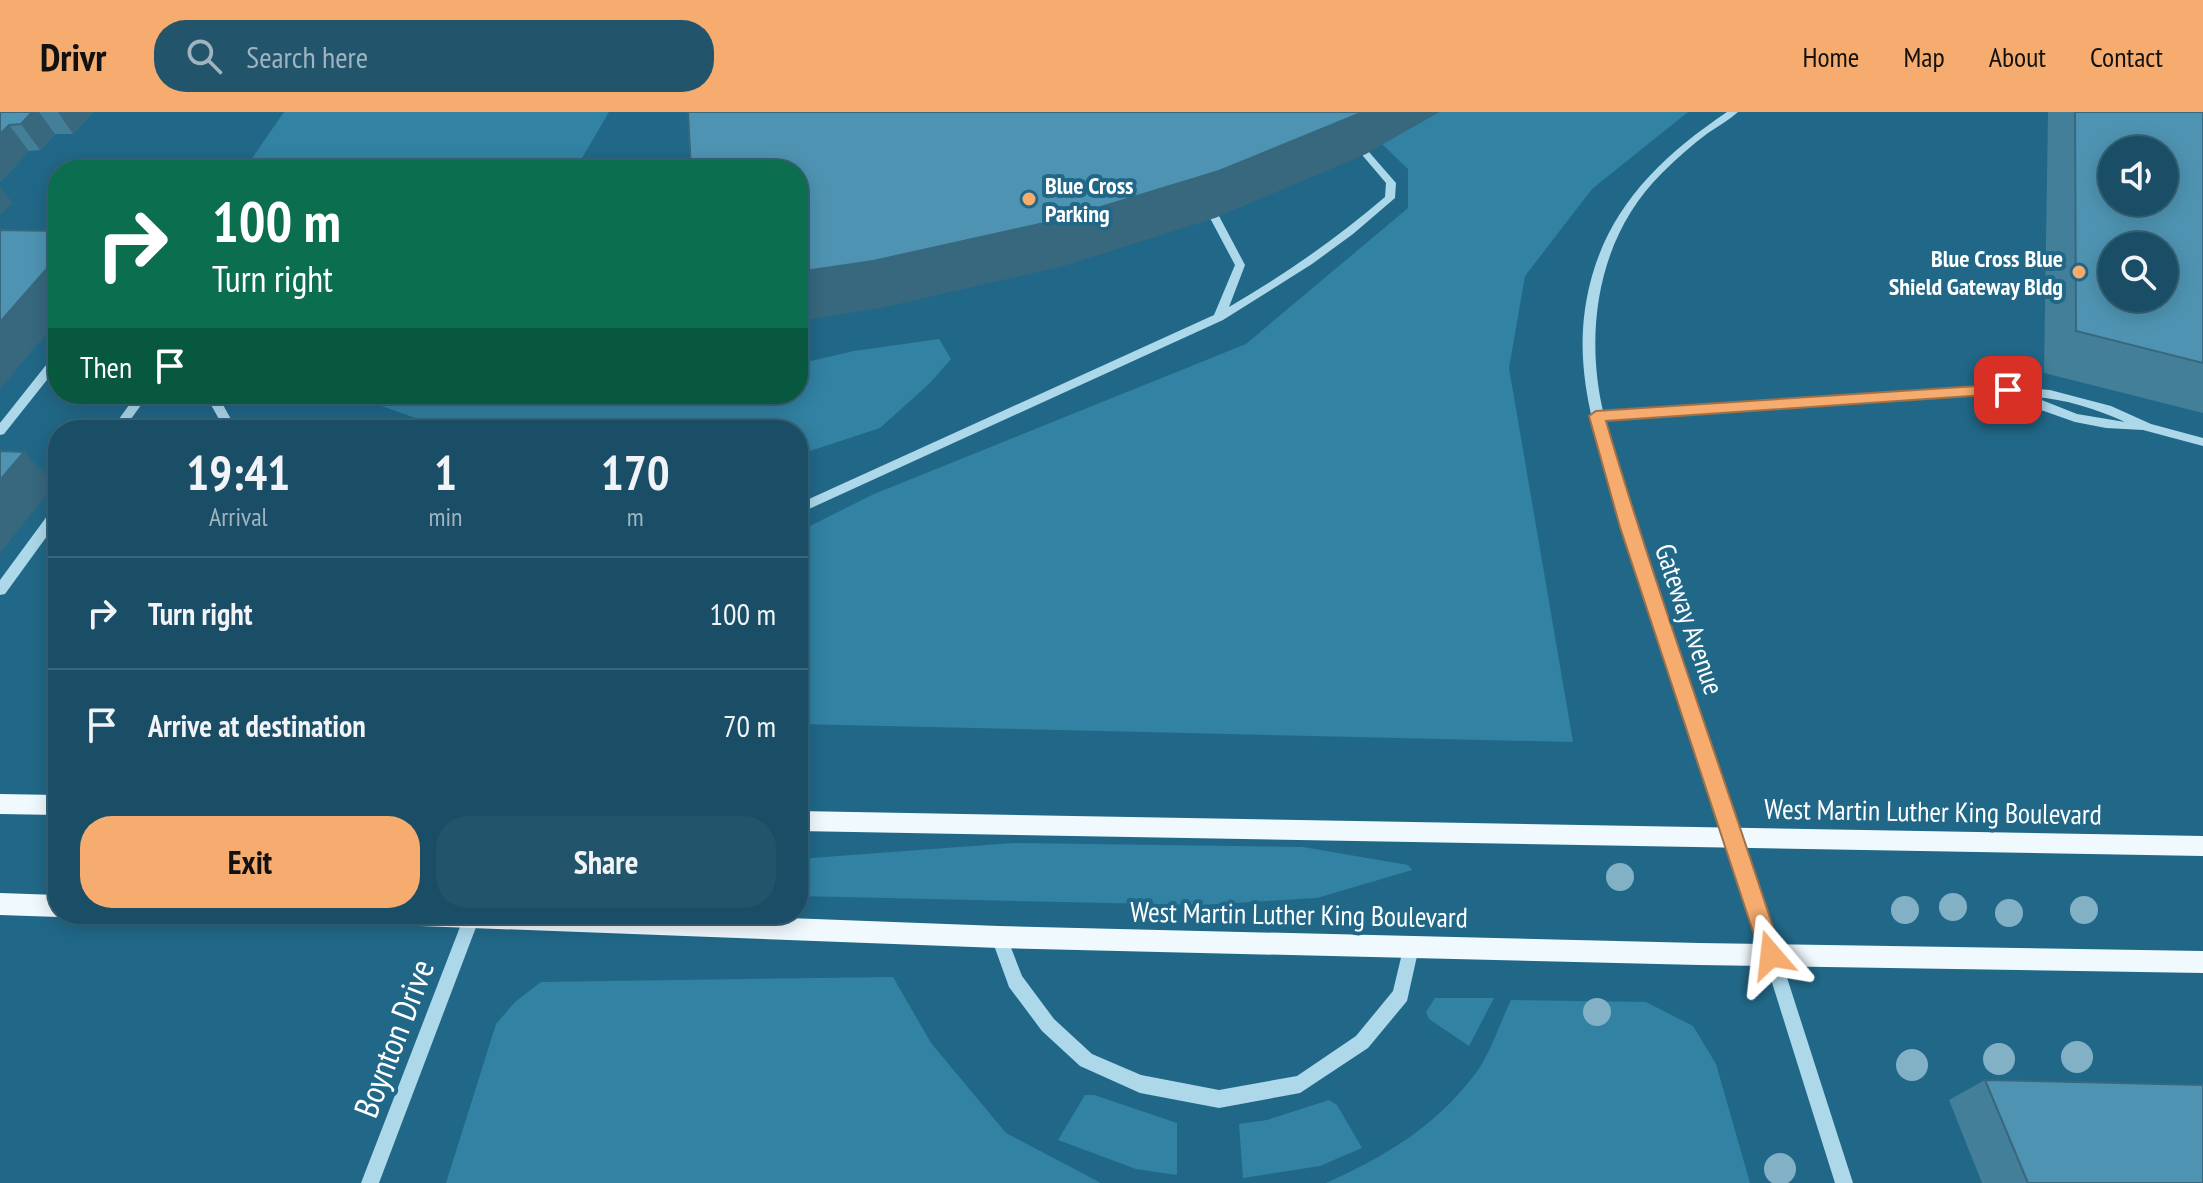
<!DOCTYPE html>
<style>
:root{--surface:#194e66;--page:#22556c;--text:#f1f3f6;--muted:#9fb4bf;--line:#37657a;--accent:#f6ac6e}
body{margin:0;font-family:"PT Sans Narrow",sans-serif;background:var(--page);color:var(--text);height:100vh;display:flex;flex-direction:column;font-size:30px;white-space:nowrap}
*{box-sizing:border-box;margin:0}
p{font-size:26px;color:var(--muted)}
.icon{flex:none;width:44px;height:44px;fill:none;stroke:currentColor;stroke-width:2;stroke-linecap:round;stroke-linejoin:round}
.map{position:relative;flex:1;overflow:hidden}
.side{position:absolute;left:48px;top:308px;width:760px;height:504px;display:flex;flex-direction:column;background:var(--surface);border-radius:32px;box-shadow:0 4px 20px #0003,0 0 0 2px var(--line)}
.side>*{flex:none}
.guide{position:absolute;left:48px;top:48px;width:760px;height:244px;border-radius:32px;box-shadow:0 4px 20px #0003,0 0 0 2px var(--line);background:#0b6e4f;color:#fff;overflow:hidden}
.controls{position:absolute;left:2098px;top:24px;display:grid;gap:16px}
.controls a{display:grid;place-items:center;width:80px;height:80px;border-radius:50%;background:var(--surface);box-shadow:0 4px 20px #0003,0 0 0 2px var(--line);font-size:40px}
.pin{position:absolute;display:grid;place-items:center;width:68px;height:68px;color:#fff;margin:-34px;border-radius:16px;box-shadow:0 4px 12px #0006}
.me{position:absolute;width:88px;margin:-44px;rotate:343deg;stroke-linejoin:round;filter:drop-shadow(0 0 6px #0008)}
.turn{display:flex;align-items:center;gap:28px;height:168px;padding:0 32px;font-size:36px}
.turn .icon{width:104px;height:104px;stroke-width:2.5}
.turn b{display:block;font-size:56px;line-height:68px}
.then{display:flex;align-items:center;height:76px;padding:0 32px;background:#0003;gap:16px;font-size:30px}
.eta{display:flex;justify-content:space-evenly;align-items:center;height:136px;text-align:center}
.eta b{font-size:48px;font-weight:700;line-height:56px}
.cta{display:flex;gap:16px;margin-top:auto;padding:16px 32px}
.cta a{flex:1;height:92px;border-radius:32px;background:var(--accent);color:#111;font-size:32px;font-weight:700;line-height:92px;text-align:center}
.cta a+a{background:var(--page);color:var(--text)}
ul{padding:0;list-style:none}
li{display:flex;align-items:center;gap:24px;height:112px;padding:0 32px;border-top:2px solid var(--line)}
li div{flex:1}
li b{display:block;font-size:30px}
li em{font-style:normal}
header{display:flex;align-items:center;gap:48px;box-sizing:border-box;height:112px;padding:0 40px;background:var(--accent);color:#111}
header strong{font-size:38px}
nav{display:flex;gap:44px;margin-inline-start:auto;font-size:28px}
.search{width:560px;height:72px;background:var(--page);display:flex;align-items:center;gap:20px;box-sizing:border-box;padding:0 28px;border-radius:32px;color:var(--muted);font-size:30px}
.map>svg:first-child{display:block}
.green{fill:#3282a3}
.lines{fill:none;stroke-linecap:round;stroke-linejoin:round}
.minor{fill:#acd8ea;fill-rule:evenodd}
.major{fill:#f0f9fe;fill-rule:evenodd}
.tree{fill:#82b1c5}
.wall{fill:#437f99}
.shaded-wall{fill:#37687d}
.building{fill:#4e94b2;stroke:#37687d;stroke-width:2;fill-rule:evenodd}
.route{fill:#f6ac6e;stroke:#a07048;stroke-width:2}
.poi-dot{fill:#f6ac6e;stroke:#216888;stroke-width:3}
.labels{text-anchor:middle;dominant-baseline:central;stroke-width:8;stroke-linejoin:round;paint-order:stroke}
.far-poi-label{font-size:24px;font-weight:bold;fill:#fff;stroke:#216888;text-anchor:start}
.street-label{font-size:28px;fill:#fff;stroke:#216888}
.near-street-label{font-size:34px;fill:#fff;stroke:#216888}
</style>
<header>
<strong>Drivr</strong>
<div class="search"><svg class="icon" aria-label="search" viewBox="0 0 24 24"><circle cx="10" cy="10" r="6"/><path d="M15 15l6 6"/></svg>Search here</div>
<nav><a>Home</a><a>Map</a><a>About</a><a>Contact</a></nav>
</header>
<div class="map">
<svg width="2203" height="1071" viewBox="0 0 2203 1071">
<rect width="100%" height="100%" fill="#216888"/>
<!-- green -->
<path class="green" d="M284,0H609L575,58H244Z
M1439,0H1688L1592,77L1525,164L1509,256L1573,630L798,612V420L874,382L1246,232L1408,96V57L1382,32Z
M939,227L951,247L930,271L880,316L798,343V318H449L348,282H798V252L854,239Z
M1013,731L1303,735L1408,753L1412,758L1317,786L1200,793L798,784V747Z
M893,865L931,931L1006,1021L1101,1071H446L496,912L515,890L541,870Z
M1435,886H1494L1469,934L1429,907L1426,900Z
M1511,888L1646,890L1693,914L1716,952L1750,1071H1326C1386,1044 1435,1015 1476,961C1491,940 1500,911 1511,888Z
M1085,983H1094L1177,1011V1063L1136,1057L1058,1028Z
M1329,988L1337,993L1362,1036L1320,1054L1243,1066L1239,1012L1267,1008Z"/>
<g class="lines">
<!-- minor -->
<path class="minor" d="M1727,0H1738C1729,8 1718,14 1708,21C1692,33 1676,47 1662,61C1599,123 1584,216 1603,299L1991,273L2050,278L2111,294L2151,312L2203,326V334L2143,318L2106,316L2075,310L2041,298L2014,283L1991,281L1605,308L1645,443L1746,738L1853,1071H1835C1788,923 1743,775 1694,628C1667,548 1638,468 1615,387C1597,328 1577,269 1584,205C1595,110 1650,52 1727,0ZM2034,285C2065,287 2097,297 2125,310L2077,302Z
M1363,40H1369L1396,71L1395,86L1353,122L1312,152L1223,208L798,402V392L1214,203L1235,153L1210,106L1211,104H1219L1245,153L1229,195C1284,163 1336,127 1385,85L1386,71L1363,44Z
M58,242V254L4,322L0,323V311L54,243Z
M137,282H149L123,318H111Z
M205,282H217L237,318H225Z
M58,394V409L5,482L0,483V468L53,396Z
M465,802H481L379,1071H361Z
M999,817L1005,820L1022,864L1054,907L1092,942L1141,963L1219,978L1297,964L1356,924L1393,879L1405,829L1411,827L1417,829L1419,835L1407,889L1368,936L1300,981L1219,996L1140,981L1080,954L1042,919L1009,875L991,825L993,820Z"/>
<!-- major -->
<path class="major" d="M0,682L58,683V703L0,702Z
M798,699L2203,724V744L798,719Z
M0,781L58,783V802H65L58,805L0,803Z
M382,802H682L999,814L1699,831L2203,839V861L1699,853L999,836L394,813L386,810Z"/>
</g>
<!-- trees -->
<g class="tree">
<circle cx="1620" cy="765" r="14"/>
<circle cx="1953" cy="795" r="14"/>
<circle cx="1905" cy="798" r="14"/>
<circle cx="2084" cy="798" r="14"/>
<circle cx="2009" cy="801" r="14"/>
<circle cx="1597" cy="900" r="14"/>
<circle cx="2077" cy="945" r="16"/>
<circle cx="1999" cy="947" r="16"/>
<circle cx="1912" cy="953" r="16"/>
<circle cx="1780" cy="1057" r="16"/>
</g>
<!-- wall -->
<path class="wall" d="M0,0H93L73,22H55L40,38L29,39L0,70Z
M2048,0H2203V301L2044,261Z
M1985,968L2203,1071H1982L1949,988Z"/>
<!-- shaded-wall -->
<path class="shaded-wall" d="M32,0H39L55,22L40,38L21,12Z
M58,0H93L73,22Z
M1363,0H1439L1366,42L1215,106L1060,155L881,196L798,209V160Z
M9,13L29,39L0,70V22Z
M0,75L13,91L0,103Z
M58,144V208L0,277V210Z
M24,340L55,372L0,441V368Z"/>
<!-- building -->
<path class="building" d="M0,0H32L21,12L9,13L0,22Z
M688,0H1363L1219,59L1058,108L873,149L798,160V58H691Z
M2075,0H2203V251L2076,219ZM2112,38H2164V90H2112ZM2112,134H2164V186H2112Z
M0,118L58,119V144L0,210Z
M0,339L24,340L0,368Z
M1985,968L2203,973V1071H2028Z"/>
<!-- route -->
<path class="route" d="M2008,272L2016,278L2014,281L1606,309C1659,489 1725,664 1782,843L1779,850L1771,853L1763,850L1620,415L1589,304L1596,299Z"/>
<!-- markers -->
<g class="poi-dot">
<circle cx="1029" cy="87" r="8"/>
<circle cx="2079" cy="160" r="8"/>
</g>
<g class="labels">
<!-- far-poi labels -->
<g class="far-poi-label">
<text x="1045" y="73">Blue Cross<tspan x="1045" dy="28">Parking</tspan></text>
<text x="2063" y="146" text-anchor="end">Blue Cross Blue<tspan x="2063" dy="28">Shield Gateway Bldg</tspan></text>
</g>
<!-- street labels -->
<g class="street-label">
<text transform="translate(1690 507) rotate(71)">Gateway Avenue</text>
<text transform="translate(1933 699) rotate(1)">West Martin Luther King Boulevard</text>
<text transform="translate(1299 802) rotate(1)">West Martin Luther King Boulevard</text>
</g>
<!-- near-street labels -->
<g class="near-street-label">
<text transform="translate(393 926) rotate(-69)">Boynton Drive</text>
</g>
</g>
</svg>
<div class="controls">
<a><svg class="icon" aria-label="sound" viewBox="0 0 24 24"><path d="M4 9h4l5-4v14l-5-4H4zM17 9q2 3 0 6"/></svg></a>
<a><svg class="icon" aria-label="search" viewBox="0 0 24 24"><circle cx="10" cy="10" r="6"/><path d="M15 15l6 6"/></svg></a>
</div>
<div class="pin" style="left:2008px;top:278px;background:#d93025"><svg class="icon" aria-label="arrive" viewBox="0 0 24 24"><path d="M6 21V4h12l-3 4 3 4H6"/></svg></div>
<svg class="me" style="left:1771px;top:843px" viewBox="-20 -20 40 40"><path d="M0-17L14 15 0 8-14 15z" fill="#f6ac6e" stroke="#fff" stroke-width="4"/></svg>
<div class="guide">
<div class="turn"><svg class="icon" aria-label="right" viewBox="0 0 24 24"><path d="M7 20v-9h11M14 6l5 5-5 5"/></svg><div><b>100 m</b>Turn right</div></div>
<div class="then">Then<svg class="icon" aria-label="arrive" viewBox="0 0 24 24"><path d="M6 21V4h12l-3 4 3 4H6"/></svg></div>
</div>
<section class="side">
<div class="eta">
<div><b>19:41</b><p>Arrival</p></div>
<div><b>1</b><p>min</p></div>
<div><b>170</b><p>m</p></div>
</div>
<ul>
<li><svg class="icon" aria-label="right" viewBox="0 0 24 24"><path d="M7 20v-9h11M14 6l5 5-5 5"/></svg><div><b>Turn right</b></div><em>100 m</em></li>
<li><svg class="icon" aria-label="arrive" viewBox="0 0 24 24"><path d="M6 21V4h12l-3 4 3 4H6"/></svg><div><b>Arrive at destination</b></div><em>70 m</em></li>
</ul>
<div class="cta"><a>Exit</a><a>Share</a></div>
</section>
</div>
